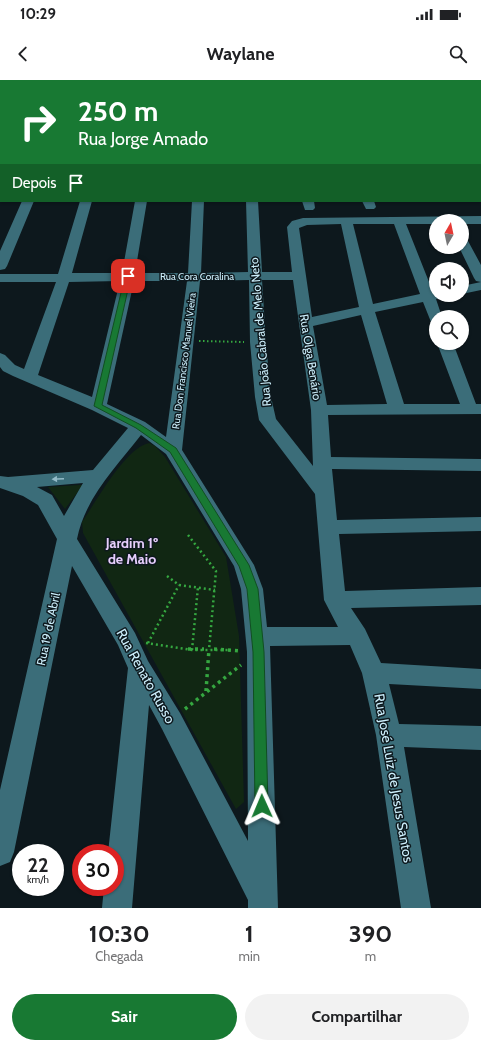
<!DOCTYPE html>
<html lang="pt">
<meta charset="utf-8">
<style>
:root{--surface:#fff;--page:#f2f2f2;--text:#202124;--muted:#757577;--accent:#187933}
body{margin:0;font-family:Cabin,sans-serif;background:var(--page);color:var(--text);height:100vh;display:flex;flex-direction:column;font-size:15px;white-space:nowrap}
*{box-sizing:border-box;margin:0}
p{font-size:13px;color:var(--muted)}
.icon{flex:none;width:22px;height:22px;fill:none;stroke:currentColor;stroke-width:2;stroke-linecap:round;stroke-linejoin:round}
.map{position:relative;height:828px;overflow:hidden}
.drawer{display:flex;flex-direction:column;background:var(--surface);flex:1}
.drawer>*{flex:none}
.banner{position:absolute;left:0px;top:0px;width:481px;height:122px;box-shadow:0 1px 3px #0004;background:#187933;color:#fff;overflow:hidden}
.needle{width:26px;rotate:9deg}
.controls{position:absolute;left:429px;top:134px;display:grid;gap:8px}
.controls a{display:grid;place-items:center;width:40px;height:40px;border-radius:50%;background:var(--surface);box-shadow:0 1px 3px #0004;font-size:20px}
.speed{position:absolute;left:12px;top:764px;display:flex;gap:8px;font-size:20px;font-weight:700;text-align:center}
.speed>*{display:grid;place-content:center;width:52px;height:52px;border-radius:50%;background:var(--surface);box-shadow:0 1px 3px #0004;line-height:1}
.speed small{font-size:10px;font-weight:400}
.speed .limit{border:6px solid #d22;background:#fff;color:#111}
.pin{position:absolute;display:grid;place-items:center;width:34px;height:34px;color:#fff;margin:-17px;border-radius:8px;box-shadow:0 2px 6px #0006}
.me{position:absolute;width:44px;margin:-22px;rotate:359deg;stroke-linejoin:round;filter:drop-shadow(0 0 3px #0008)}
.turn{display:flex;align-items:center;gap:14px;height:84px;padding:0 12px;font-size:18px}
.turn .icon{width:52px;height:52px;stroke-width:2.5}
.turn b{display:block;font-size:28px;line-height:34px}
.then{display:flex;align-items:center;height:38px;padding:0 12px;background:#0003;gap:8px;font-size:15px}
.eta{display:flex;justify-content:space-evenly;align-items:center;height:68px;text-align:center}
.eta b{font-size:24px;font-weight:800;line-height:28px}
.action{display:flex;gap:8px;margin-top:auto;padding:8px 12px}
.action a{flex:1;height:46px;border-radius:24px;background:var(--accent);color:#fff;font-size:16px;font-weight:800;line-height:46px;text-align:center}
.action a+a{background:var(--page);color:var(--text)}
.status{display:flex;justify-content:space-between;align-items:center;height:28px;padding:0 20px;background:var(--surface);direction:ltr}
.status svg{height:11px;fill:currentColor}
header{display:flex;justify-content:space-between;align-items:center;height:52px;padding:0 12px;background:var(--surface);font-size:18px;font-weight:800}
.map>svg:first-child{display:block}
.green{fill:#112713}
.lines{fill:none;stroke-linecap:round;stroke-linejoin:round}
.path-far2{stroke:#35a740;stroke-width:2;stroke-dasharray:1.5 2.5;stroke-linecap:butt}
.path-far1{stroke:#35a740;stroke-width:2.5;stroke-dasharray:2 3;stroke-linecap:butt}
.path{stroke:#35a740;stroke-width:3.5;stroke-dasharray:3 4;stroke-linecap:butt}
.minor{fill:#3b6d79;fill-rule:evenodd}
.major{fill:#5b7cf4;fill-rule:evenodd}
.oneway{fill:#93bbc8}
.route{fill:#187933;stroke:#104f21}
.labels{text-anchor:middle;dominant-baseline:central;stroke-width:3;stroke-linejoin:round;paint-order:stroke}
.far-street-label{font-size:10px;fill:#cdeffc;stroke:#0d181d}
.street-label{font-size:12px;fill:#cdeffc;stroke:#0d181d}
.quarter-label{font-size:14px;font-weight:bold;fill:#e6cefc;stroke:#0d181d}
.near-street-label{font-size:14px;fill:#cdeffc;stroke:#0d181d}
</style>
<div class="status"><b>10:29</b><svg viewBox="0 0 49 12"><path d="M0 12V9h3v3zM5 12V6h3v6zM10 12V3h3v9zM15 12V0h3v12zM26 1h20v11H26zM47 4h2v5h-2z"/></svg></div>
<header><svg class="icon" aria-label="back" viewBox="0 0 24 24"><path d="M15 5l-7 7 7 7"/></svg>Waylane<svg class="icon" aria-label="search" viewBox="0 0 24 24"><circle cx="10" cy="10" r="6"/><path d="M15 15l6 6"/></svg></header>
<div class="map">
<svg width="481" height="828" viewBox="0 0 481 828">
<rect width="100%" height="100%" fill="#0d181d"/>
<!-- green -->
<path class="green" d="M149,363L155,366L165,377L226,477L239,556L244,722L236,729L83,453L82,442C96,422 125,368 149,363Z
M83,405L65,429L48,407L79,405Z"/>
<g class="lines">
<!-- path-far2 -->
<path class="path-far2" d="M199,261L244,262"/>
<!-- path-far1 -->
<path class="path-far1" d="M188,455L216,491L209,570
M167,496L179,505L215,510
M146,563L192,570H229
M148,563L179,505
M192,570L198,507"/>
<!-- path -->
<path class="path" d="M188,569H204
M214,569L240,571
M206,611L209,569
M185,629L241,585"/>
<!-- minor -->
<path class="minor" d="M0,0H8L1,1V3Z
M267,0H275V1H267Z
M480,33H481V40H480Z
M480,67H481V73H480Z
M22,121H34L7,186L5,189L0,190V171Z
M80,121H92L72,193H122L135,121H147L135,193H188L192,121H204L201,193L248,192L246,121H258L262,192H292L287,147L292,141L303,138L481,136V144H462V141H436V144H406L433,212L436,211V215H443L441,218L436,219L442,237H436V243L431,242L423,222L375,232L404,324H460L437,263H453L476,324H481V334L328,335L331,377L481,379V391L332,389L337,440L481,437V451L339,454L345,511L481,507V525L351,528L365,549L381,583L481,589V609L389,604L399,644L481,646V670L404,667L431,828H401L376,655L362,593L350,565L270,566L278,828H248V820L162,649L149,625L132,828H102L104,807H115V773H108L128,588L118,565L72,486L14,772L10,782L0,786V710L57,459L38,425L23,416L0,408V396L8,397L93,390L128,348L92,330L13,296L3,291L0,287V273L5,275L15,285L24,289L56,202H0V194H58ZM341,144L359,227L312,237L299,148L307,145ZM353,144H394L420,214L373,224ZM249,200L250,262L255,317L259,340L315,414L324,520L338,547H267L263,509L254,485L182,370L200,201ZM262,200H293L311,330L313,386L276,339L271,317L266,262ZM120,201L92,317L38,295L69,202ZM134,201H187L166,357L145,342L107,324ZM361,235L387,324L327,325L313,246ZM141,355L166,374L234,486L241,509L247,572L248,761L180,633L148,581L135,553L77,459C85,418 116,387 141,355ZM83,403L64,436L52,415L37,407Z
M302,121H314L315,128L313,130H305Z
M362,121H374L376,127L374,129H366Z
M462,157L466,158L468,161L481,185V210L462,214V206L481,202L476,201L474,198L459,167H462Z"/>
<!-- major -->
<path class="major" d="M434,0H447L448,1H435Z
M480,8H481V14H480Z"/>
</g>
<!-- one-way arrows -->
<defs><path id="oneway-solid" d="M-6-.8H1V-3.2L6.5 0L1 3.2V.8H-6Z"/></defs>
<use class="oneway" href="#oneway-solid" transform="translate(58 399) rotate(177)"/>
<!-- route -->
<path class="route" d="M128,194L131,196L102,325L141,345L176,368L249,485L258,509L264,572L268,726L266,731L262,732L257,731L255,726L253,572L247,509L239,486L170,372L136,348L94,326L125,196Z"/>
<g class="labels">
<!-- far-street labels -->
<g class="far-street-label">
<text x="197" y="196">Rua Cora Coralina</text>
<text transform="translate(184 281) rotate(-83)">Rua Don Francisco Manuel Vieira</text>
</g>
<!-- street labels -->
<g class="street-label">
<text transform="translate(260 252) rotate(-95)">Rua João Cabral de Melo Neto</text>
<text transform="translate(311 277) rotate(81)">Rua Olga Benário</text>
<text transform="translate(48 549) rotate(-78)">Rua 19 de Abril</text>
</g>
<!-- quarter labels -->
<g class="quarter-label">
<text x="132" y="463">Jardim 1º<tspan x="132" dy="16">de Maio</tspan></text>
</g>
<!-- near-street labels -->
<g class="near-street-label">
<text transform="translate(146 596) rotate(61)">Rua Renato Russo</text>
<text transform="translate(394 698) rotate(80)">Rua José Luiz de Jesus Santos</text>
</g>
</g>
</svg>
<div class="controls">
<a><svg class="needle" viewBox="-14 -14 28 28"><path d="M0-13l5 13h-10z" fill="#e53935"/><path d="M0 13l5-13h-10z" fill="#757577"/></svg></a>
<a><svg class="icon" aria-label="sound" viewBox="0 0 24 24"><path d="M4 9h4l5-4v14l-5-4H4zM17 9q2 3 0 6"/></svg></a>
<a><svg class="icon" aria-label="search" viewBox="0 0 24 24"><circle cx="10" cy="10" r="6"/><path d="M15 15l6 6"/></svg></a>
</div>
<div class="speed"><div>22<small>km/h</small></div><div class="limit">30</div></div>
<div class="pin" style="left:128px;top:196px;background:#d93025"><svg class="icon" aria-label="arrive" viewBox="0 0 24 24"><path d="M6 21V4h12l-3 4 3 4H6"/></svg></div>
<svg class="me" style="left:262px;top:726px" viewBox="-20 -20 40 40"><path d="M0-17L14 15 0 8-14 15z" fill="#187933" stroke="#fff" stroke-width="4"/></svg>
<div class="banner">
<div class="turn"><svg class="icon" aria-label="right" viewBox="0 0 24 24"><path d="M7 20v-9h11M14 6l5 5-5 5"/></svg><div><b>250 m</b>Rua Jorge Amado</div></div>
<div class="then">Depois<svg class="icon" aria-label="arrive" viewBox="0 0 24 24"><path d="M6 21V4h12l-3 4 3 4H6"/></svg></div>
</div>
</div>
<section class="drawer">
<div class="eta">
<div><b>10:30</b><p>Chegada</p></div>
<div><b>1</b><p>min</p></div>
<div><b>390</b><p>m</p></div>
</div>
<div class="action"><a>Sair</a><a>Compartilhar</a></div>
</section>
